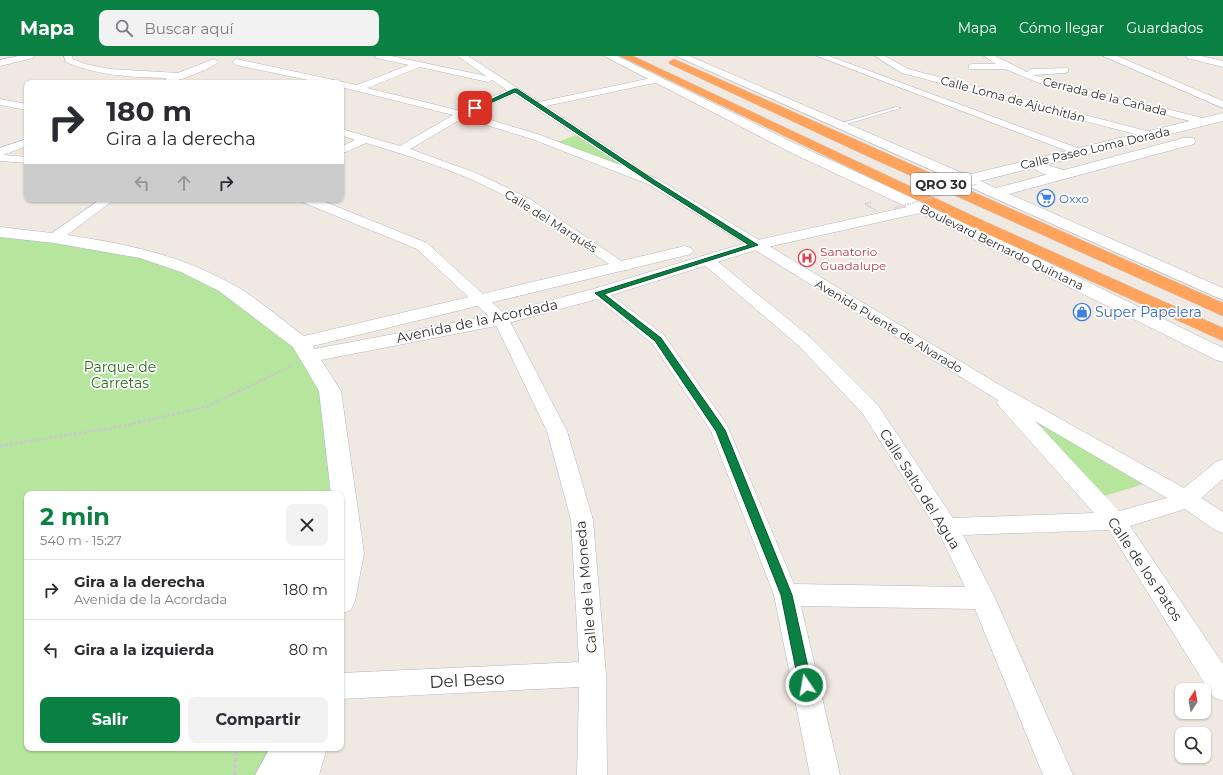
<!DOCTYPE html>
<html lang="es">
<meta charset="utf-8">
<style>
:root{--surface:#fff;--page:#f2f2f3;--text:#2b2b33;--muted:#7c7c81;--line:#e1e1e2;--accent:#0b8043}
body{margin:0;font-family:Montserrat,sans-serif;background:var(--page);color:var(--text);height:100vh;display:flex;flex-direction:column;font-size:15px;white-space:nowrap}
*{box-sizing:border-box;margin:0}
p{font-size:13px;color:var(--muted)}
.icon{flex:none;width:22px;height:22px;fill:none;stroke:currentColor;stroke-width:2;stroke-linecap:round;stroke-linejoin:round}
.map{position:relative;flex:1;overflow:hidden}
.sheet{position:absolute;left:24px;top:435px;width:320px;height:260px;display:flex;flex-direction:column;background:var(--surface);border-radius:8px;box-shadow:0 1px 3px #0004}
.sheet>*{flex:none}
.banner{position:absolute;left:24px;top:24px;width:320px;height:122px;border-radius:8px;box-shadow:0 1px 3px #0004;background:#fff;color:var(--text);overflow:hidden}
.needle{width:26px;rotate:11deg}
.fabs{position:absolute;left:1175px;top:627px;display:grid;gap:8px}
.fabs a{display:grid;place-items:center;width:36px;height:36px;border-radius:8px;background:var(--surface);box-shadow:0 1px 3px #0004;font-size:20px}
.pin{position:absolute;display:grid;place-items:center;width:34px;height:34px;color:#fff;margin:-17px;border-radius:8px;box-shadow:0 2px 6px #0006}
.me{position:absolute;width:44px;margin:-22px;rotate:348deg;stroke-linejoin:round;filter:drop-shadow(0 0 3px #0008)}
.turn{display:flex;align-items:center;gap:14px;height:84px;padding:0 16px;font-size:18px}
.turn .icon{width:52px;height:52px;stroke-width:2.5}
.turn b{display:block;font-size:28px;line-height:34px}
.lanes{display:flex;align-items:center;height:38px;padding:0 16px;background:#0003;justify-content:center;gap:20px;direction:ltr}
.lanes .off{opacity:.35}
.round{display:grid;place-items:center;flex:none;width:42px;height:42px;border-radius:8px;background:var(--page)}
.head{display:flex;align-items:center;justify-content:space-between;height:68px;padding:0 16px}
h1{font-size:24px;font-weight:700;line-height:30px;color:var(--accent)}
.action{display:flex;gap:8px;margin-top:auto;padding:8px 16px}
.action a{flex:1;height:46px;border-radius:8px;background:var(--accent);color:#fff;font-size:16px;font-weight:700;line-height:46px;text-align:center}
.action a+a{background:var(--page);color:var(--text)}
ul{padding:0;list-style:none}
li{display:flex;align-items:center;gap:12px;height:60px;padding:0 16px;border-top:1px solid var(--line)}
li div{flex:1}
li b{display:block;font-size:15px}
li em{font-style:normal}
header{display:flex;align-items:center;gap:24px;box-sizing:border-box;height:56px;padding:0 20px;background:var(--accent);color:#fff}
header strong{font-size:19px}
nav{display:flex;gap:22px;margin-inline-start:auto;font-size:14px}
.search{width:280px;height:36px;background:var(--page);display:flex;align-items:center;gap:10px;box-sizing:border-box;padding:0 14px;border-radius:8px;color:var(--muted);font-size:15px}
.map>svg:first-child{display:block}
.green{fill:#b6e59e}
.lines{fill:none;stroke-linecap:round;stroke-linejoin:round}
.lane-casing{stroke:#b4b7c1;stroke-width:1}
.street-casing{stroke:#b4b7c1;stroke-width:1}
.secondary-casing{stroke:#b4b7c1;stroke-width:1}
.highway-casing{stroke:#c9c9c9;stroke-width:1}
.path-far3{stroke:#c9c9c9;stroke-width:1.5;stroke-dasharray:1.5 1;stroke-linecap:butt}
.path-far2{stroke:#c9c9c9;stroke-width:2;stroke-dasharray:2.5 1.5;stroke-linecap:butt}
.path-far1{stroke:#c9c9c9;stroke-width:2.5;stroke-dasharray:3 2;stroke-linecap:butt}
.path{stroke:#c9c9c9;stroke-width:3.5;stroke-dasharray:4 2.5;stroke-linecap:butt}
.lane{fill:#fff;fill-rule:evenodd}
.street{fill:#fff;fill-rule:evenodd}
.secondary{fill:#fff;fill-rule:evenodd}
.highway{fill:#ffa35c;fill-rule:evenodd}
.path-bridge{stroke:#c9c9c9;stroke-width:1.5;stroke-dasharray:1.5 1;stroke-linecap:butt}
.route{fill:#0b8043;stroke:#07532c}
.labels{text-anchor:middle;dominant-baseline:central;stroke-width:3.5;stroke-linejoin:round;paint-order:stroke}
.far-street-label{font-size:12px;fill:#2e2e2e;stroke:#fff}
.far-shop-label{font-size:12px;fill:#366cbe;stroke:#fff;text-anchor:start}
.far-health-label{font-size:12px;fill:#be3a42;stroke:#fff;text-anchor:start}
.shield{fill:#fff;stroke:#6d6d6d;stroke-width:1}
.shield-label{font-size:13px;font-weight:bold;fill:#2e2e2e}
.shop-label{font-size:14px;fill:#366cbe;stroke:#fff;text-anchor:start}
.street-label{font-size:14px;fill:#2e2e2e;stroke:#fff}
.park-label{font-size:14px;fill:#2c6e1b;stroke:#fff}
.near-street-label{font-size:17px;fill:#2e2e2e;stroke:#fff}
</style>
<header>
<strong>Mapa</strong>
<div class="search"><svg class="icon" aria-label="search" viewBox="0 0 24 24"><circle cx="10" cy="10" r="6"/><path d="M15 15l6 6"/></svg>Buscar aquí</div>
<nav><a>Mapa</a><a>Cómo llegar</a><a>Guardados</a></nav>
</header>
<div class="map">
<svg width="1223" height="719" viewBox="0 0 1223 719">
<rect width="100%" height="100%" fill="#efe9e1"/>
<!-- green -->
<path class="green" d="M582,77L652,125L552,88Z
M0,177L143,198L225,231L301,287L330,335L341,438H27V692H310L302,719H0Z
M1035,364L1147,427L1104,440Z"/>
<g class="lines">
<defs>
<path id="lane" d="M896,51L901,52L840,70L835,69Z"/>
<path id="street" d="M19,0H34L33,2L0,10V4Z
M64,0H72L73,3L85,8L110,13L178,17L211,4L214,3L218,6C213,12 173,28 166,26V22C131,21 98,20 66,6Z
M375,0H391L486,20L458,0H468L539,46L656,21L659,22V26L546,50L634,108L632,110L626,111L656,122L998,328L1184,432L1216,406L1223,403V423L1201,442L1223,456V477L1215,474L1185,453L1130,470L1223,608V645L1213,641L1109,474L963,479L995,542L1073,719H1043L975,553L801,550L840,719H810L774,539L711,375L652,287L594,240L591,237L594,234H604L664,279L727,369L794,528L965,531L939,477L863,358L799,290L701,206L699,203L701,200H711L811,282L877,348L953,462L1094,457L999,350L997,346L998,344L648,128L529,82L463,62L410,93L476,117L530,143L630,211L628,214H618C586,193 554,169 521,149C474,120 419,103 366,87L341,98V91L355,84L341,79V73L400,90L453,59L341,31V27H322L236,9L232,6L236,3L357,29L409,9L376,2ZM420,11L488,26L492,24L507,34L461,55L367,32ZM514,38L623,110L537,78L471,58ZM1035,365L1167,442L1119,455Z
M817,0H829L1083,94L1085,96L1079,99L1075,98Z
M875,0H885L908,13L1154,77L1155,79L1150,82L902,17Z
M984,0H995L1027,16L1031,13L1068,12V16L1065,17L1033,19L1210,64L1211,66L1206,69L1039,27L1005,13H969V9L972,8H996Z
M1186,0H1201L1223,5V11L1187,2Z
M0,43L27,48V54L0,49Z
M27,83V90L3,99L27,101V107L0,105V92Z
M1038,102L1042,103L1044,108L1067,115L1069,118L1063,122L1044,118L1034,113L1032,105Z
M101,143H115L59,185H49L47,182L49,179Z
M301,143H318L427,187L507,260L567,375L593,464L606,618L607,719H577L579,631L341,643V617L579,606L571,464L547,375L494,265L417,193L302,146Z
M270,692H301L287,719H255Z"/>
<path id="secondary" d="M604,0H617L802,91L969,168L1223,292V306L1216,304L920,157L759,193L605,241L501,269L321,304L341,335L364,497L355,545L351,554L341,558V438H331L319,335L293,291L219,235L181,216L140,202L54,187L0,181V171C78,180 160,188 230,227C255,240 281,263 304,280L685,190L691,192L693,195L691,198L313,290L314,293L500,258L593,233L749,186L907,151L792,97Z
M676,0H689L967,119L1223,57V65L980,125L996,132L1184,82H1194L1195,85L1194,88L1009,138L1223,232V244Z
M1103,0H1117L1223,45V52Z
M293,692H327L319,719H285Z"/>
<path id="highway" d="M620,0H633L986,166L1223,272V285L974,172Z
M674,3L1223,247V260L867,100L670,8L669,6Z"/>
</defs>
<!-- lane casing -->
<use href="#lane" class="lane-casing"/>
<!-- street casing -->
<use href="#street" class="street-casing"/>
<!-- secondary casing -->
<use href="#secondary" class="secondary-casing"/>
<!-- highway casing -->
<use href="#highway" class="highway-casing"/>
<!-- path-far3 -->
<path class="path-far3" d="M865,148L872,146"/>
<!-- path-far2 -->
<path class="path-far2" d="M260,325L293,309"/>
<!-- path-far1 -->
<path class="path-far1" d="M0,390L118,371L206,351L262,324"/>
<!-- path -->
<path class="path" d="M235,719L236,692"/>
<!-- lane -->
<use href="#lane" class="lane"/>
<!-- street -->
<use href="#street" class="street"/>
<!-- secondary -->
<use href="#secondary" class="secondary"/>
<!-- highway -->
<use href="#highway" class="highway"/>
<!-- path-bridge -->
<path class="path-bridge" d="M865,148L878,156
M895,152L977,128"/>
</g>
<!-- route -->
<path class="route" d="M514,33H517L654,124L758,189L604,238L661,282L725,374L792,539L812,629L810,633L806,635L801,633L799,629L781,539L716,375L655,285L595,237L749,189L650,126L515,36L477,53L473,52Z"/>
<!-- icons -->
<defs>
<symbol id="supermarket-ring" viewBox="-11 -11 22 22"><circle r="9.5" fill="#fff" stroke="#3f7fe0" stroke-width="1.5"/><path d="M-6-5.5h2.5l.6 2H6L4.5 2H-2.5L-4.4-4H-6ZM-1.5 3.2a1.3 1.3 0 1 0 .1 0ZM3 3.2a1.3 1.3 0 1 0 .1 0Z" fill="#3f7fe0"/></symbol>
<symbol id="hospital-ring" viewBox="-11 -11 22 22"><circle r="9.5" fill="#fff" stroke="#e0444e" stroke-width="1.5"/><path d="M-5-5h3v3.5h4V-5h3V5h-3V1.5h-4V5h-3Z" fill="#e0444e"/></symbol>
<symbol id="shop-ring" viewBox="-11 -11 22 22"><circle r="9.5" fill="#fff" stroke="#3f7fe0" stroke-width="1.5"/><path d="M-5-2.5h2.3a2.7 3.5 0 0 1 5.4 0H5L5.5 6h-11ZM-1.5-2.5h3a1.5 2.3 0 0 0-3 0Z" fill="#3f7fe0"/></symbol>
</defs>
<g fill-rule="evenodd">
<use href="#supermarket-ring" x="1036" y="132" width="20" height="20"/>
<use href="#hospital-ring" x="797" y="192" width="20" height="20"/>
<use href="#shop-ring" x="1072" y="246" width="20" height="20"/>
</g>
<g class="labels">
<!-- far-street labels -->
<g class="far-street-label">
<text transform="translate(1105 40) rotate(14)">Cerrada de la Cañada</text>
<text transform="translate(1013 43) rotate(15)">Calle Loma de Ajuchitlán</text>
<text transform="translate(1095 92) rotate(-13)">Calle Paseo Loma Dorada</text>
<text transform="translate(551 165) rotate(32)">Calle del Marqués</text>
<text transform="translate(1002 191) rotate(26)">Boulevard Bernardo Quintana</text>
<text transform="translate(889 270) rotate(31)">Avenida Puente de Alvarado</text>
</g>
<!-- far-shop labels -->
<g class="far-shop-label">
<text x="1059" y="142">Oxxo</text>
</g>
<!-- far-health labels -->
<g class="far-health-label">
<text x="820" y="195">Sanatorio<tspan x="820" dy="14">Guadalupe</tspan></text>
</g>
<!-- shield labels -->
<rect class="shield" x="911" y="117" width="60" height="22" rx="3"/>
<g class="shield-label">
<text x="941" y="128">QRO 30</text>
</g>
<!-- shop labels -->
<g class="shop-label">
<text x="1095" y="256">Super Papelera</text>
</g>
<!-- street labels -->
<g class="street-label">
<text transform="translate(477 265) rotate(-12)">Avenida de la Acordada</text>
<text transform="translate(920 433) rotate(58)">Calle Salto del Agua</text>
<text transform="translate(1145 513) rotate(56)">Calle de los Patos</text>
<text transform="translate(586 531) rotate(-95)">Calle de la Moneda</text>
</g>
<!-- park labels -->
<g class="park-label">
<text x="120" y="311">Parque de<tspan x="120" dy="16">Carretas</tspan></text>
</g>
<!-- near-street labels -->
<g class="near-street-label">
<text transform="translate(467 624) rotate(-3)">Del Beso</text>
</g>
</g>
</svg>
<div class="fabs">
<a><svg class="needle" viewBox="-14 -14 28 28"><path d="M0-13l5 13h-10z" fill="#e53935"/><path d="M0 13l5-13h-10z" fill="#7c7c81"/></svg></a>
<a><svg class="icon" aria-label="search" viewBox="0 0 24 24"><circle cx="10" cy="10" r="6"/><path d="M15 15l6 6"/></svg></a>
</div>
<div class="pin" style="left:475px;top:52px;background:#d93025"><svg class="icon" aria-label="arrive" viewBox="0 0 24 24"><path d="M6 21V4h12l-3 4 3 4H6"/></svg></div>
<svg class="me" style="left:806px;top:629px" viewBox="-20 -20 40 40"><circle r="17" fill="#0b8043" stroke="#fff" stroke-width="3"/><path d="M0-11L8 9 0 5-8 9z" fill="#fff"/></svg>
<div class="banner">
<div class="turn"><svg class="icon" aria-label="right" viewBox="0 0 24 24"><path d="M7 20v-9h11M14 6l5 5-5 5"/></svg><div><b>180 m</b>Gira a la derecha</div></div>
<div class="lanes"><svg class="icon off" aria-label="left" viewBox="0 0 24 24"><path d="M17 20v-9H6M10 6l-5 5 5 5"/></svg><svg class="icon off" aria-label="ahead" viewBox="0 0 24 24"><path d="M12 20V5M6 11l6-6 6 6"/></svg><svg class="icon" aria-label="right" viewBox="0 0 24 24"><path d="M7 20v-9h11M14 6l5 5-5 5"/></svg></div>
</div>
<section class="sheet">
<div class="head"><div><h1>2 min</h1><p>540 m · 15:27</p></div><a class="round"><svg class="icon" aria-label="close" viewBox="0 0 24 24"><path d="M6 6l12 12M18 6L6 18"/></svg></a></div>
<ul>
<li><svg class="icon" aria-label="right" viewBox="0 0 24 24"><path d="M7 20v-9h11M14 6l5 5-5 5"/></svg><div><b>Gira a la derecha</b><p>Avenida de la Acordada</p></div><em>180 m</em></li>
<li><svg class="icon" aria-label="left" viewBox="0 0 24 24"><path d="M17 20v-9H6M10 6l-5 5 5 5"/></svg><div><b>Gira a la izquierda</b></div><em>80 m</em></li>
</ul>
<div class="action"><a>Salir</a><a>Compartir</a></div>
</section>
</div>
